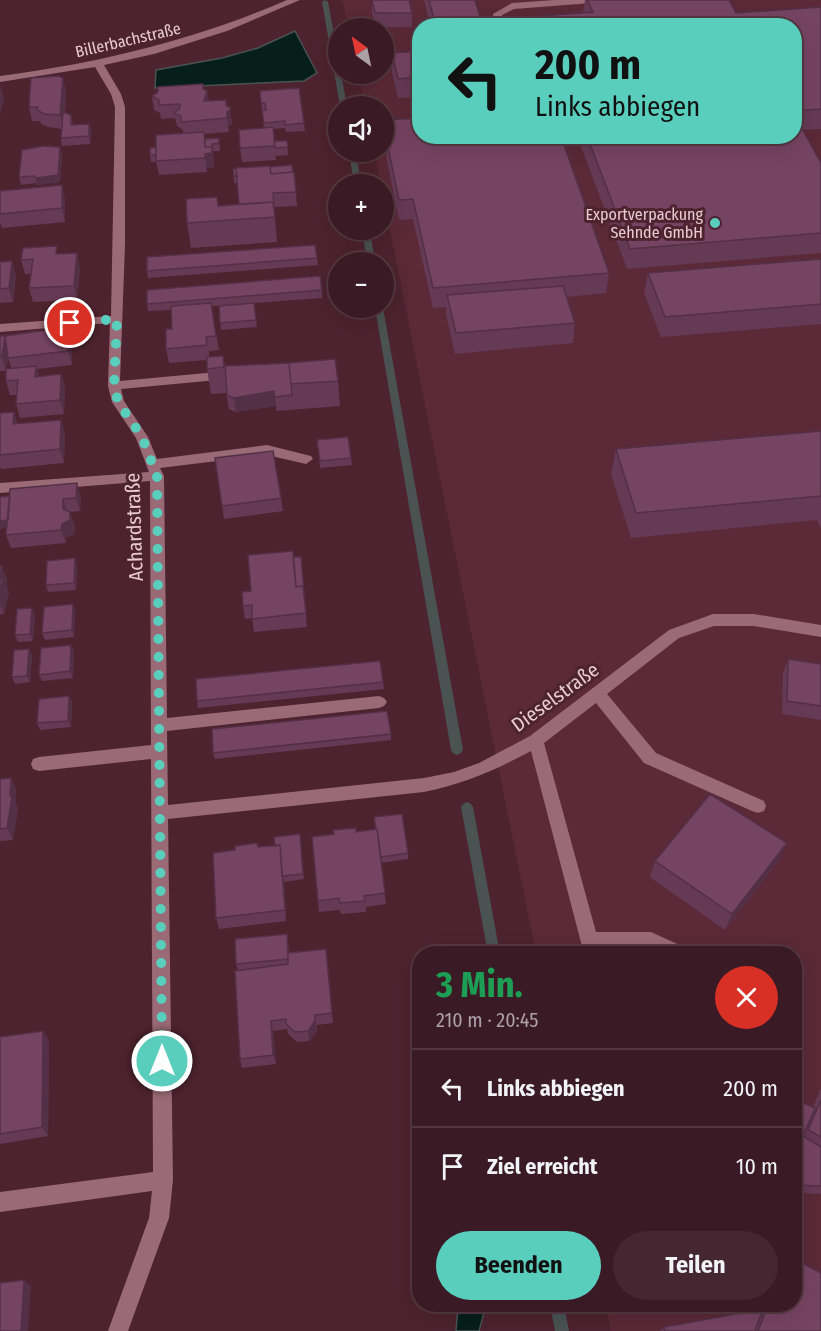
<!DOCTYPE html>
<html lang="de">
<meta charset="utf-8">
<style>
:root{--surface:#3a1a24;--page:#452731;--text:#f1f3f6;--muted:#aba1a6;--line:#543841;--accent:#5acebd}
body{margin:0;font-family:"Fira Sans Condensed",sans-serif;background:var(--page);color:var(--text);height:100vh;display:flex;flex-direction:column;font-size:22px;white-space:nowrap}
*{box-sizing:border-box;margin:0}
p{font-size:20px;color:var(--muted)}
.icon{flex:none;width:33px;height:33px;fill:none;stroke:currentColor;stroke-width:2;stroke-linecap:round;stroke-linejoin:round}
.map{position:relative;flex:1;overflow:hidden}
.drawer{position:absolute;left:412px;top:946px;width:390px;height:366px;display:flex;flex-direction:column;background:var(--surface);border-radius:24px;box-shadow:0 6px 24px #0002,0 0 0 2px var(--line)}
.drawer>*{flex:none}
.banner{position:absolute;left:412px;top:18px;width:390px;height:126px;border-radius:24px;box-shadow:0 6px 24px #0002,0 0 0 2px var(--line);background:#5acebd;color:#111;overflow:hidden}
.needle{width:39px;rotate:327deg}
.tools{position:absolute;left:328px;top:18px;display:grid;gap:12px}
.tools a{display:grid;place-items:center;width:66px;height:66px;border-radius:50%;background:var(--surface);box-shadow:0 6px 24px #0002,0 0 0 2px var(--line);font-size:30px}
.pin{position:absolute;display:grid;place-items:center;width:51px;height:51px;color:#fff;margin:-26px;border:3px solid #fff;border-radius:50%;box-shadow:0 2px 6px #0007}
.me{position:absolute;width:66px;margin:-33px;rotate:0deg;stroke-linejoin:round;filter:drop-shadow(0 0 4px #0008)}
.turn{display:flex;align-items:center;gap:21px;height:126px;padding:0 24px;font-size:27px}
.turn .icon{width:78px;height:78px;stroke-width:2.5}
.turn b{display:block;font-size:42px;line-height:51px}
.round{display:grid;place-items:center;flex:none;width:63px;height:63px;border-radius:32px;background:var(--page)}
.overview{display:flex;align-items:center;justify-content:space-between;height:102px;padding:0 24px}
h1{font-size:36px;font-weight:700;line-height:45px;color:#1e9e55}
.primary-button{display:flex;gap:12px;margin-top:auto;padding:12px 24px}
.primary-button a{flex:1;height:69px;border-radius:36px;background:var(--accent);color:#111;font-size:24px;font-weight:700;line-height:69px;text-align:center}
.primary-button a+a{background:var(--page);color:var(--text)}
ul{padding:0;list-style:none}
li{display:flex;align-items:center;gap:18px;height:78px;padding:0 24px;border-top:2px solid var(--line)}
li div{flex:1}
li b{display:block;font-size:22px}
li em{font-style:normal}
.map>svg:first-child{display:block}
.built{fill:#5b2938;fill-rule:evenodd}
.water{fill:#061f1b;stroke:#4a5352;stroke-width:1.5}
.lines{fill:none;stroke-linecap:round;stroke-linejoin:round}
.stream{fill:#4a5352;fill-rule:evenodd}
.minor{fill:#9a6a76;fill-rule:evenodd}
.wall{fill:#653a55}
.shaded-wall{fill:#533045}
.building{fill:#764463;stroke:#533045;stroke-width:1.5}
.route{stroke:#5acebd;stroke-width:10;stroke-dasharray:0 18}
.poi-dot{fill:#5acebd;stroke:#4d2330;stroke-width:2}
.labels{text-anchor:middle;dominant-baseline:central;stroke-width:6;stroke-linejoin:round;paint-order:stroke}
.far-street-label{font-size:16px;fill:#e8ccd2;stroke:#4d2330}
.far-poi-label{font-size:16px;fill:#e8ccd2;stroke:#4d2330;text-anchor:end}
.street-label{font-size:20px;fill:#e8ccd2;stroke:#4d2330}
</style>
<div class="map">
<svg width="821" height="1331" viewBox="0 0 821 1331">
<rect width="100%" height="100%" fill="#4d2330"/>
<!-- built -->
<path class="built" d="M342,0H821V1331H611L606,1305H795V954H536L384,201V184H381L374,152H384V106H365L358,74H384V28H349ZM420,26H795V136H420Z"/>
<!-- water -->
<path class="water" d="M295,31L317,73L304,81L155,88L156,70L222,58L258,48Z
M458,1305H486L479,1331H456Z"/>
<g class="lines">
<!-- stream -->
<path class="stream" d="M325,0L328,2L339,60V74H341L347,106H340L322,2Z
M349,152H356L361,184H354Z
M362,230H370L375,262H367Z
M375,308H383L463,750L461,753L457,755L453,753L451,750Z
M467,802L471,804L473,807L500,954H488L461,807L463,804Z
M550,1305H564L569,1331H555Z"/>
<!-- minor -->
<path class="minor" d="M287,0H300L227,31L154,54L104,65L121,94L125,107V245L120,381L228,371L234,375L228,379L121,389L124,401L148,437L157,459L267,445L311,456L313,459L306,464L267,455L160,468L164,476L167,718L379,696L384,698L387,702L384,706L379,708L167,731L168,805L424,778L454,772L479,763L530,736L669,630L713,614H754L821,625V637L754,626H714L679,638L607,694L656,753L764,801L766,806L764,811L758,813L752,811L644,763L596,703L544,743L596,932H651L686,948L689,954H662L650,948H600L602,954H584L531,751C496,770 463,784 424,792L168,819L173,1180L169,1218L128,1331H108L149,1218L152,1191L0,1212V1192L153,1172L151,759L39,771L33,769L31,764L33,759L39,757L151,745L150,481L0,493V483L149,472L136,438L112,402L108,386L110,323L0,332V324L111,316L115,107L111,94L95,67L0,82V76C100,63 195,40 287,0Z
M555,0H597L592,3L514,9L502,15L504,26H494L493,14L512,3Z"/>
</g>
<!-- wall -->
<path class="wall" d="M372,0L412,13V27H375L372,12Z
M424,0H475L481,20V26H430Z
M585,0H729L736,13L821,7V129L802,130L821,163V253L627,269L577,136H795V26H540L541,16L583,13Z
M420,51V97L398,98L392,73V53Z
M63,78L66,92L65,113L71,115L73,125L89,124L91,131L90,144L62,146L61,138V129L48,127L41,124L40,121H32L29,107Z
M203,89L207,91L209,101L227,106L232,121V124L228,126L229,132L204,134L205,139L219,138L220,151H213L214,167L207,168V172L159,175L156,162H151L150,155L156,147L183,133V130L177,126L175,118L161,119L160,113L154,110L152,96Z
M260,91L304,123L305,131L286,132L285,128L273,129L274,141H287L288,155L276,156L275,154L276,160L242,162L240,148L264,128L262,110H266H262Z
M384,120L609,273L606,293L567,297L575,323L573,343L455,354L446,315V307L433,308L413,219L399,220L384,146Z
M62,154L60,182L37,185L36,183L21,185L19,177Z
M233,169L296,192L297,206L274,207L277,242L191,248L187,223L219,206L239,204L237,183H234Z
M0,191L65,199V222L2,228L0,223Z
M58,254L80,267L77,300L33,302L29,288L31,274H25L21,260Z
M317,258L318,265L148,278L147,271Z
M821,259V324L661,337L644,293L648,273Z
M0,262L16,275L13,302L0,303Z
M322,290V298L254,303L257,327L221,330L219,306H211L219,350L209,351V357L223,356L225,367L338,381L340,406L276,411V406L236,412L229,409L226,393L211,394L207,369V360L169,363L166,349L172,329L171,310L148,311L147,304Z
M67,327L71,341L72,365L37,369L39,376L61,374L65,388L64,414L20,418L16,404L17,395H10L6,381L11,368L8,358L6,371H0V336Z
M14,412L17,424L65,434L64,463L1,469L0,466V413Z
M821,431V529L817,520L631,538L611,474L616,449Z
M317,440L351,458L352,465L320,468Z
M215,458L281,498L283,511L224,519Z
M0,497H81L80,511L70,512L75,526L74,534L66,538V543L11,548L6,535L7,527L0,529Z
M293,557H301L307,627L254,632L252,618L245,619L243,606L251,591Z
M77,565L76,590L48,592L46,585Z
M0,566L7,580L6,586L9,592L4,614H0Z
M73,604L75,611L74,637L45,640L42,633Z
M32,608L35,615L33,641L18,642L15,635Z
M29,649L32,655L30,682L15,684L12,677Z
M74,651L73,678L42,681L39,675Z
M788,659L821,664V720L782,714L783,672Z
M383,682L384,689L198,708L197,701Z
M69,696L72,702L71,727L40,730L37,723Z
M391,734V740L215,759L213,753Z
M11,778L16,790V803L18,808L13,840L0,841V779Z
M374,817L408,853V859L381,863L386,904L366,907V912L341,914L340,910L319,912L318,901L333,834L375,829Z
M300,834L304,879L284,882L286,921L219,929L216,918L258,847L275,846Z
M779,860L725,930L650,877L655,861Z
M287,934L289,953L327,960L333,1023L317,1025V1031L309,1041L297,1042L288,1034L287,1029L273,1031L276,1064L242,1068L240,1059L288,964L238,970L236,964Z
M0,1037L49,1040L48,1136L0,1144Z
M821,1088V1194L795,1193V1101L813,1107Z
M821,1272V1331H660L664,1327L759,1310L760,1305H795Z"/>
<!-- shaded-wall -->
<path class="shaded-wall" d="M63,78L66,92L64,129L60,115Z
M0,84L4,98L0,115Z
M207,91L209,104L206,115L205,100Z
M230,107L232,124L228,126L227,112Z
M89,124L91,131L90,144L89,136Z
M60,147L62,154L60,182L37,185L36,178Z
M212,147L214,167L207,168V172L205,154Z
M62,185L65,199V222L62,208Z
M77,253L80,267L77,300L74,286Z
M12,261L16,275L13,302L9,288Z
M67,327L71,341L72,365L68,351Z
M5,336L9,350L6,371L2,357Z
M36,366L40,380L35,377Z
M61,374L65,388L64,414L60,400Z
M274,391L276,406L236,412L234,398Z
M14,412L18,426L13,424Z
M61,420L65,434L64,463L60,449Z
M77,483L81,497L80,511L76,498Z
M63,499L67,512H70L75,526L74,534L66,538V543L61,530Z
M11,519L13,526L0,529V521Z
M75,558L77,565L76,590L74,583Z
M2,566L7,580L6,586L9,592L4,614L0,604Z
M73,604L75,611L74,637L72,630Z
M32,608L35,615L33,641L30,634Z
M71,645L74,651L73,678L70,671Z
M29,649L32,655L30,682L27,676Z
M69,696L72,702L71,727L68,721Z
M11,778L16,790V803L18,808L13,840L7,828Z
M787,843L779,860L725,930L732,914Z
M282,876L284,882L286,921L285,910Z
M315,1015L317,1031L309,1041L308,1031Z
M271,1021L273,1031L276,1064L273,1055Z
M43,1031L49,1040L48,1136L42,1127Z
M24,1280L31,1286L28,1331H21Z"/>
<!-- building -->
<path class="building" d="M372,0H409L412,13H375Z
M429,0H475L481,20L435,23Z
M587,0H729L736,13L821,7V109L795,111V26H544L541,16L593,12Z
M420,51V77L398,79L392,53Z
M58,76L63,78L60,115L44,114L37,110L38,107H29L31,78Z
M203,84V89L207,91L204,101L226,100V106L230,107V110L227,112V118L181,122V116L174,113L180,108V104L159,105V100L152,96L158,92V87Z
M299,88L304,123L285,125V121L264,123L262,110H266L265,103H261L260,91Z
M63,113H66L71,115V125L89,124V136L61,138Z
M795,116L821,163V233L630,249L587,136H795Z
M420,118V136H561L609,273L433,288L413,199L399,200L384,128V120Z
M273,127L275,146L240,148L239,130Z
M204,132L205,147H212V153L205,154V158L156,161V135Z
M219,138V143L212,144L213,154L212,147H205V139Z
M274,141H287L288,147L275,148Z
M43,146L60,147L58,175L36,178L34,176L19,177L22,150Z
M156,147V155H150V148Z
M292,165L293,172L271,174L270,167Z
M270,166L271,174L294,172L296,192L273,193L274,208L273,202L239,204L236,168Z
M233,169H236L237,176H234Z
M62,185V208L0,214V191Z
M217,197L218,206L273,202L275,217L187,223L186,199Z
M315,245L317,258L147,271V257Z
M57,246L56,254L77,253L74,286L29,288L33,259L21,260L23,248Z
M821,259V304L665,317L648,273Z
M12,261L9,288L0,289V262Z
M320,276L322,290L147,304V290Z
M563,286L575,323L456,333L447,295Z
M211,303L216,336L206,337L207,345L166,349V329H172L171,306Z
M254,303L256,320L220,323L219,306Z
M67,327L68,351L8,358L5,336Z
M0,336H5L2,357H0Z
M223,356L224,367L207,369V357Z
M335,359L338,381L291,384L289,363Z
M289,363L292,395L275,397L274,391L234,398L227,395L225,366Z
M36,366L35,377L61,374L60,400L16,404L18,380L6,381V369Z
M14,412L13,424L61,420L60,449L0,455V413Z
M821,431V496L636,513L616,449Z
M348,437L351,458L320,461L317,440Z
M273,451L281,498L222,506L215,458Z
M77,483L76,498L63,499V509L70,512V520L62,524L61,530L6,535L10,489Z
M10,496L8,520L0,521V497Z
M293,551L296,587L303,586L306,613L252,619V605L243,606L242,592L251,591L248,555Z
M293,557H301L304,593L303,586L296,587Z
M75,558L74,583L46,585L47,561Z
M0,566H2L1,579L3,578L0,595Z
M73,604L72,630L42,633L44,607Z
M32,608L30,634L15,635L17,609Z
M71,645L70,671L39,675L41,648Z
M29,649L27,676L12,677L14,650Z
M788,659L821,664V706L787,701Z
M380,661L383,682L197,701L196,679Z
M69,696L68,721L37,723L39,699Z
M387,711L391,734L213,753L212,729Z
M11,778L10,796H12L7,828L0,829V779Z
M710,794L787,843L732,914L655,861Z
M402,814L408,853L381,857L377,829H376L374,817Z
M356,828V832L377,829L385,893L364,896L365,901L340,903L339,898L318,901L312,837L334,834L333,830Z
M300,834L303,874L282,876L280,845L275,846L274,837Z
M257,843L258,847L280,845L285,910L216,918L213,853L235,850V846Z
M287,934L288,959L236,964L235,939Z
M326,949L332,1013L315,1015V1021L308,1031L295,1032L286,1024V1019L271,1021L273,1055L240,1059L235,971L288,964V953Z
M43,1031L42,1127L0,1134V1037Z
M797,1100L815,1108L803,1136L821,1147V1186L795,1185V1101Z
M821,1100V1137L808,1130Z
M795,1259L821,1273V1331H758L768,1305H795Z
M24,1280L21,1331H0V1283Z
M763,1309L755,1331H665L664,1327Z"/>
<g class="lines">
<!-- route -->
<path class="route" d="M70,323L117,319L114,386L118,402L142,437L157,476L162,1061"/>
</g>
<!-- markers -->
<circle class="poi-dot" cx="715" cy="223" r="6"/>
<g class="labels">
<!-- far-street labels -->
<g class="far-street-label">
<text transform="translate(128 40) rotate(-13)">Billerbachstraße</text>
</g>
<!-- far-poi labels -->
<g class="far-poi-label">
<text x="703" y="214">Exportverpackung<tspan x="703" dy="18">Sehnde GmbH</tspan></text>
</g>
<!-- street labels -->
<g class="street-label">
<text transform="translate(134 527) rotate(-92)">Achardstraße</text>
<text transform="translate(555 697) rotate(-36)">Dieselstraße</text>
</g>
</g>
</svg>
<div class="tools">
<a><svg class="needle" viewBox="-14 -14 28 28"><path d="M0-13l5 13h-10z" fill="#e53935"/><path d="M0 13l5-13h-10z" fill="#aba1a6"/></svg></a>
<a><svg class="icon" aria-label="sound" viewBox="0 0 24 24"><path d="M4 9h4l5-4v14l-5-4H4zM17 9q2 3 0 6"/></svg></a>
<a>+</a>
<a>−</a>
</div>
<div class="pin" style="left:70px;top:323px;background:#d93025"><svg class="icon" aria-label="arrive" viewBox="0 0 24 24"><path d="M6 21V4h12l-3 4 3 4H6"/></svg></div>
<svg class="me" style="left:162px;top:1061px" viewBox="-20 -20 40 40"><circle r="17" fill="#5acebd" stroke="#fff" stroke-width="3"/><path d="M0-11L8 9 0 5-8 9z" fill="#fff"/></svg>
<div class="banner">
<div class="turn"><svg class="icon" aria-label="left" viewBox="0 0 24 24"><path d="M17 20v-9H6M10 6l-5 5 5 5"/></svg><div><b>200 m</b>Links abbiegen</div></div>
</div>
<section class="drawer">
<div class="overview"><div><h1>3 Min.</h1><p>210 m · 20:45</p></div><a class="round" style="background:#d93025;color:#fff"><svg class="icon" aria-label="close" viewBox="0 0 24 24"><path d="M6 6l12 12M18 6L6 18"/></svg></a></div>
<ul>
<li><svg class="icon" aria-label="left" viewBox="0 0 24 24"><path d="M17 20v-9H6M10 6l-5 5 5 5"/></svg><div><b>Links abbiegen</b></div><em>200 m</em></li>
<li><svg class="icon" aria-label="arrive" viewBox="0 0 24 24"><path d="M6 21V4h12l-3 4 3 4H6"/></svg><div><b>Ziel erreicht</b></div><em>10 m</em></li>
</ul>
<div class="primary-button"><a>Beenden</a><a>Teilen</a></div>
</section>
</div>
